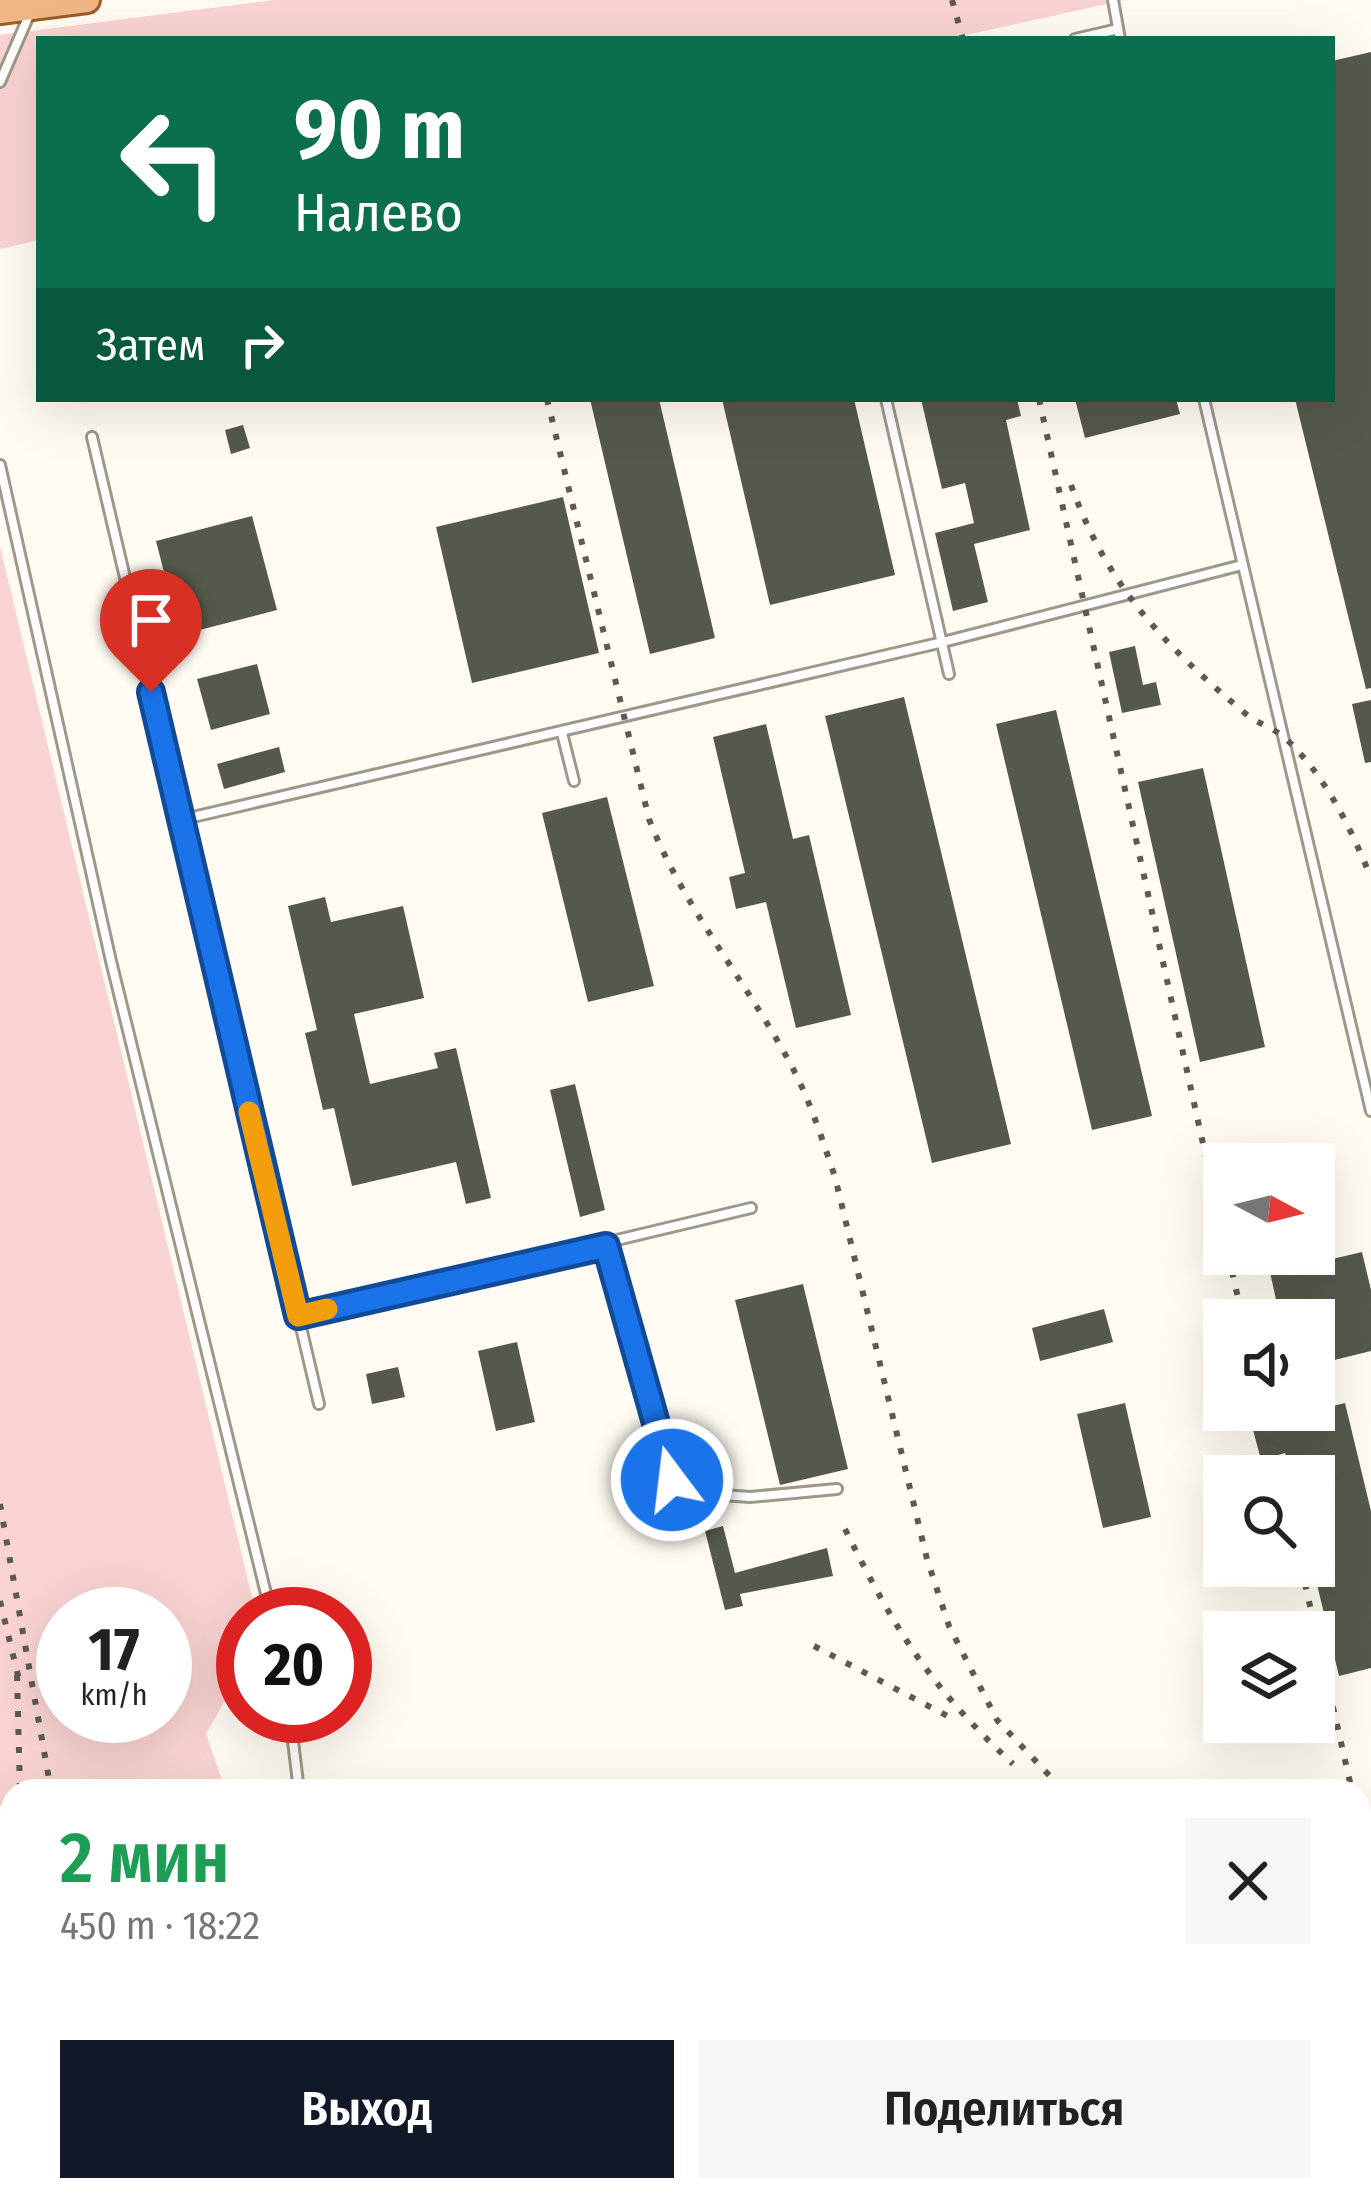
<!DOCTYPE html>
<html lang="ru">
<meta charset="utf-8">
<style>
:root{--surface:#fff;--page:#f6f6f6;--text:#222;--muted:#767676;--accent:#111827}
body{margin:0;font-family:"Fira Sans Condensed",sans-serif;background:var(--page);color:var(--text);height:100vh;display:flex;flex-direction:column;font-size:45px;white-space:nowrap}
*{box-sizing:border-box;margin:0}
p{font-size:39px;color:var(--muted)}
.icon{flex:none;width:66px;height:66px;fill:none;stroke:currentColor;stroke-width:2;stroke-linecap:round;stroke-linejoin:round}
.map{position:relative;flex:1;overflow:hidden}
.sheet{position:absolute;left:0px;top:1779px;width:1371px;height:423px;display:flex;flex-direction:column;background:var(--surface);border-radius:36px 36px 0 0;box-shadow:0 12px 48px #0002}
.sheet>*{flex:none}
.hud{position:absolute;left:36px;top:36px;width:1299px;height:366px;border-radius:0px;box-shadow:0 12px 48px #0002;background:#0b6e4f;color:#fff;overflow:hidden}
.needle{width:78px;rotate:97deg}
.tools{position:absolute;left:1203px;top:1143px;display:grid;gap:24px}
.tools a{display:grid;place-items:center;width:132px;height:132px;border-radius:0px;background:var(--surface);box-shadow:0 12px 48px #0002;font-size:60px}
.speed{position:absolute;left:36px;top:1587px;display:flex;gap:24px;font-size:60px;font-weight:700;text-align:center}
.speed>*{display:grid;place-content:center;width:156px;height:156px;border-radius:50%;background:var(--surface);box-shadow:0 12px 48px #0002;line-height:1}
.speed small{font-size:30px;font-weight:400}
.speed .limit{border:18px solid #d22;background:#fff;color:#111}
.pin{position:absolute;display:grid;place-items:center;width:102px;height:102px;color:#fff;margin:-123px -51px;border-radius:50% 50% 50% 0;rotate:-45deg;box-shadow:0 0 12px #0007}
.pin .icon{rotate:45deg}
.me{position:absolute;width:132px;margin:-66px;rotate:345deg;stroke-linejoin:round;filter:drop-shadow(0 0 9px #0008)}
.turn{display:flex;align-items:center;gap:42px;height:252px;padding:0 60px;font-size:54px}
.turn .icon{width:156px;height:156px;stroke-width:2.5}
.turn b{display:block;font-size:84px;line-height:102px}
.then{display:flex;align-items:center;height:114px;padding:0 60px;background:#0003;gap:24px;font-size:45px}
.round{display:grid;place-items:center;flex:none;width:126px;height:126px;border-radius:0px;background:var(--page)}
.headline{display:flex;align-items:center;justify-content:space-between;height:204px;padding:0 60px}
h1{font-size:72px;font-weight:600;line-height:90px;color:#1e9e55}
.primary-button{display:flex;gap:24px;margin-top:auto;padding:24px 60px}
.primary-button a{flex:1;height:138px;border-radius:0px;background:var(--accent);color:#fff;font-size:48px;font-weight:600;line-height:138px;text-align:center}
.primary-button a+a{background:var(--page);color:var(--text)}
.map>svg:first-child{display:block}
.green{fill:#f8d3d1;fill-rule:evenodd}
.building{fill:#55594c}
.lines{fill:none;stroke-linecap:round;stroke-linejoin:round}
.service-casing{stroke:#9d9889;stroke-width:14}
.primary-casing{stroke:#9c5d27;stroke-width:30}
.service{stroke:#fff;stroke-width:8}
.primary{stroke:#f0b686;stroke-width:24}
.rail{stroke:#5d5a54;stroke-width:6;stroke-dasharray:6 12;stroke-linecap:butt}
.route-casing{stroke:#114b97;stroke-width:30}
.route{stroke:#1a73e8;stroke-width:21}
.slow{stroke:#f59e0b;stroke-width:21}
</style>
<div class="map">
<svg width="1371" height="2201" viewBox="0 0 1371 2201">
<rect width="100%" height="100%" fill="#fffbf2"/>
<!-- green -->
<path class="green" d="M274,0H1125L948,39H39V240L0,249V35Z
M0,546L256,1614H243V1668L206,1734L226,1791H86L83,1785L12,1791V1802L0,1805ZM63,1614H165V1716H63Z"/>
<!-- building -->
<path class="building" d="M1371,52V688L1366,689L1295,399H1332V61Z
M590,399H659L715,638L650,654Z
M722,399H854L895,575L770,605Z
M921,399H1017L1021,416L1006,420L1030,530L974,544L988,602L953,611L935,533L974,523L965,483L942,489Z
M1075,399H1176L1180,414L1085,438Z
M243,425L250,448L231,454L225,430Z
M563,497L599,653L472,683L436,527Z
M252,516L277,610L180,635L156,541Z
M1135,646L1143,685L1156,682L1161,705L1122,713L1109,652Z
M257,664L270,714L211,730L197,679Z
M904,697L1011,1144L932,1163L825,716Z
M1371,700V762L1365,763L1352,704Z
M1056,710L1152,1116L1092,1130L996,724Z
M766,724L793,839L809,835L851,1015L796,1028L766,902L736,909L729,877L745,873L713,737Z
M279,747L285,772L224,789L217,764Z
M1203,768L1265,1047L1200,1062L1138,782Z
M607,797L654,986L588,1002L542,813Z
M325,897L331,922L403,906L424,998L354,1014L370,1084L438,1068L434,1053L456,1048L491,1198L466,1204L456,1162L352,1186L334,1108L323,1110L305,1033L317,1030L288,906Z
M575,1084L605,1210L580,1217L550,1090Z
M1362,1252L1371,1290V1351L1314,1365V1320H1301L1299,1308L1279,1313L1266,1254H1313L1315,1263Z
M803,1284L848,1469L780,1485L735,1300Z
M1104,1309L1113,1342L1040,1361L1032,1328Z
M517,1342L535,1422L496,1431L478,1351Z
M398,1367L405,1397L372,1404L366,1374Z
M1125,1403L1151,1517L1103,1528L1077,1414Z
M1345,1403L1371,1511V1668L1339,1676L1314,1572V1476H1291L1285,1453L1261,1460L1252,1426Z
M723,1526L735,1573L827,1548L833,1576L740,1594L743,1606L725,1610L705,1531Z"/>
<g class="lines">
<defs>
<path id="service" d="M1113,0L1120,39
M1075,39L1118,29
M0,82L30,13
M886,399L949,674
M1204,399L1371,1111
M92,437L319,1404
M0,465L111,961L271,1614
M562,733L574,781
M180,820L943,642L1242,565
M606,1246L672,1480L681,1492L750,1497L837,1489
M298,1316L751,1208
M290,1716L299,1791"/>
<path id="primary" d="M0,11L87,0"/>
</defs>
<!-- service casing -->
<use href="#service" class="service-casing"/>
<!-- primary casing -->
<use href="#primary" class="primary-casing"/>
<!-- service -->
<use href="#service" class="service"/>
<!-- primary -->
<use href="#primary" class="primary"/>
<!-- rail -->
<path class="rail" d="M952,0L963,39
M547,399L649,819C683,907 747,982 791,1065C810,1100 822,1139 835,1177L927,1559L949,1626L997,1720L1064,1791
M1039,399L1224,1239
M1071,485C1108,588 1164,645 1246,714C1258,724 1274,728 1285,738C1325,775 1351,828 1371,878
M1228,1254L1243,1320
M1265,1410L1280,1476
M0,1504L49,1779
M845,1529C895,1630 930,1687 1013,1764
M1301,1566L1352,1791
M0,1601L21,1688
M814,1646L957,1721
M17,1675L20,1791
M1359,1820L1371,1873
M1359,2055L1371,2070
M23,2190L24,2201
M74,2190L77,2201
M180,2190L184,2201"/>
</g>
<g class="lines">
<defs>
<path id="route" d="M151,692L298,1316L606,1246L672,1480"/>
</defs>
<!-- route casing -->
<use href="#route" class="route-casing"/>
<!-- route -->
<use href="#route" class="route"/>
<!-- slow -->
<path class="slow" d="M249,1112L298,1316L327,1309"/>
</g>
</svg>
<div class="tools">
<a><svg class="needle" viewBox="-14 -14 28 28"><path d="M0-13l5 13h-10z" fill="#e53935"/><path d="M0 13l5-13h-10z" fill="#767676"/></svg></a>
<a><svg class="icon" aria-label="sound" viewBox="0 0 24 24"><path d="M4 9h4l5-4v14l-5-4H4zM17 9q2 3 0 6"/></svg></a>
<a><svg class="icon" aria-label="search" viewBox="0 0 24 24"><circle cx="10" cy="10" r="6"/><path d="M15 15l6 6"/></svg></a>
<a><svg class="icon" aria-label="layers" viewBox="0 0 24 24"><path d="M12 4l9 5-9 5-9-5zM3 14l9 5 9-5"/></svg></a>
</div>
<div class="speed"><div>17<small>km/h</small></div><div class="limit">20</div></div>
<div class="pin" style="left:151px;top:692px;background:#d93025"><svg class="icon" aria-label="arrive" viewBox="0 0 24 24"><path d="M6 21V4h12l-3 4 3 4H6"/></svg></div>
<svg class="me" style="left:672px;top:1480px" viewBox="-20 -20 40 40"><circle r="17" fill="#1a73e8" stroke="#fff" stroke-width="3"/><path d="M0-11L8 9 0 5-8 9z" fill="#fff"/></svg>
<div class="hud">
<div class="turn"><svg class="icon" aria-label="left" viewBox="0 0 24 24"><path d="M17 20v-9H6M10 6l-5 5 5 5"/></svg><div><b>90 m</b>Налево</div></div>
<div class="then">Затем<svg class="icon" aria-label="right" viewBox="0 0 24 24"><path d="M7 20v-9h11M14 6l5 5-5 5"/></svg></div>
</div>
<section class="sheet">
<div class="headline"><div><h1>2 мин</h1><p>450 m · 18:22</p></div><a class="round"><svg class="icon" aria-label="close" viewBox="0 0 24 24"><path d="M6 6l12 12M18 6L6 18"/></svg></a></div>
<div class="primary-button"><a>Выход</a><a>Поделиться</a></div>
</section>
</div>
